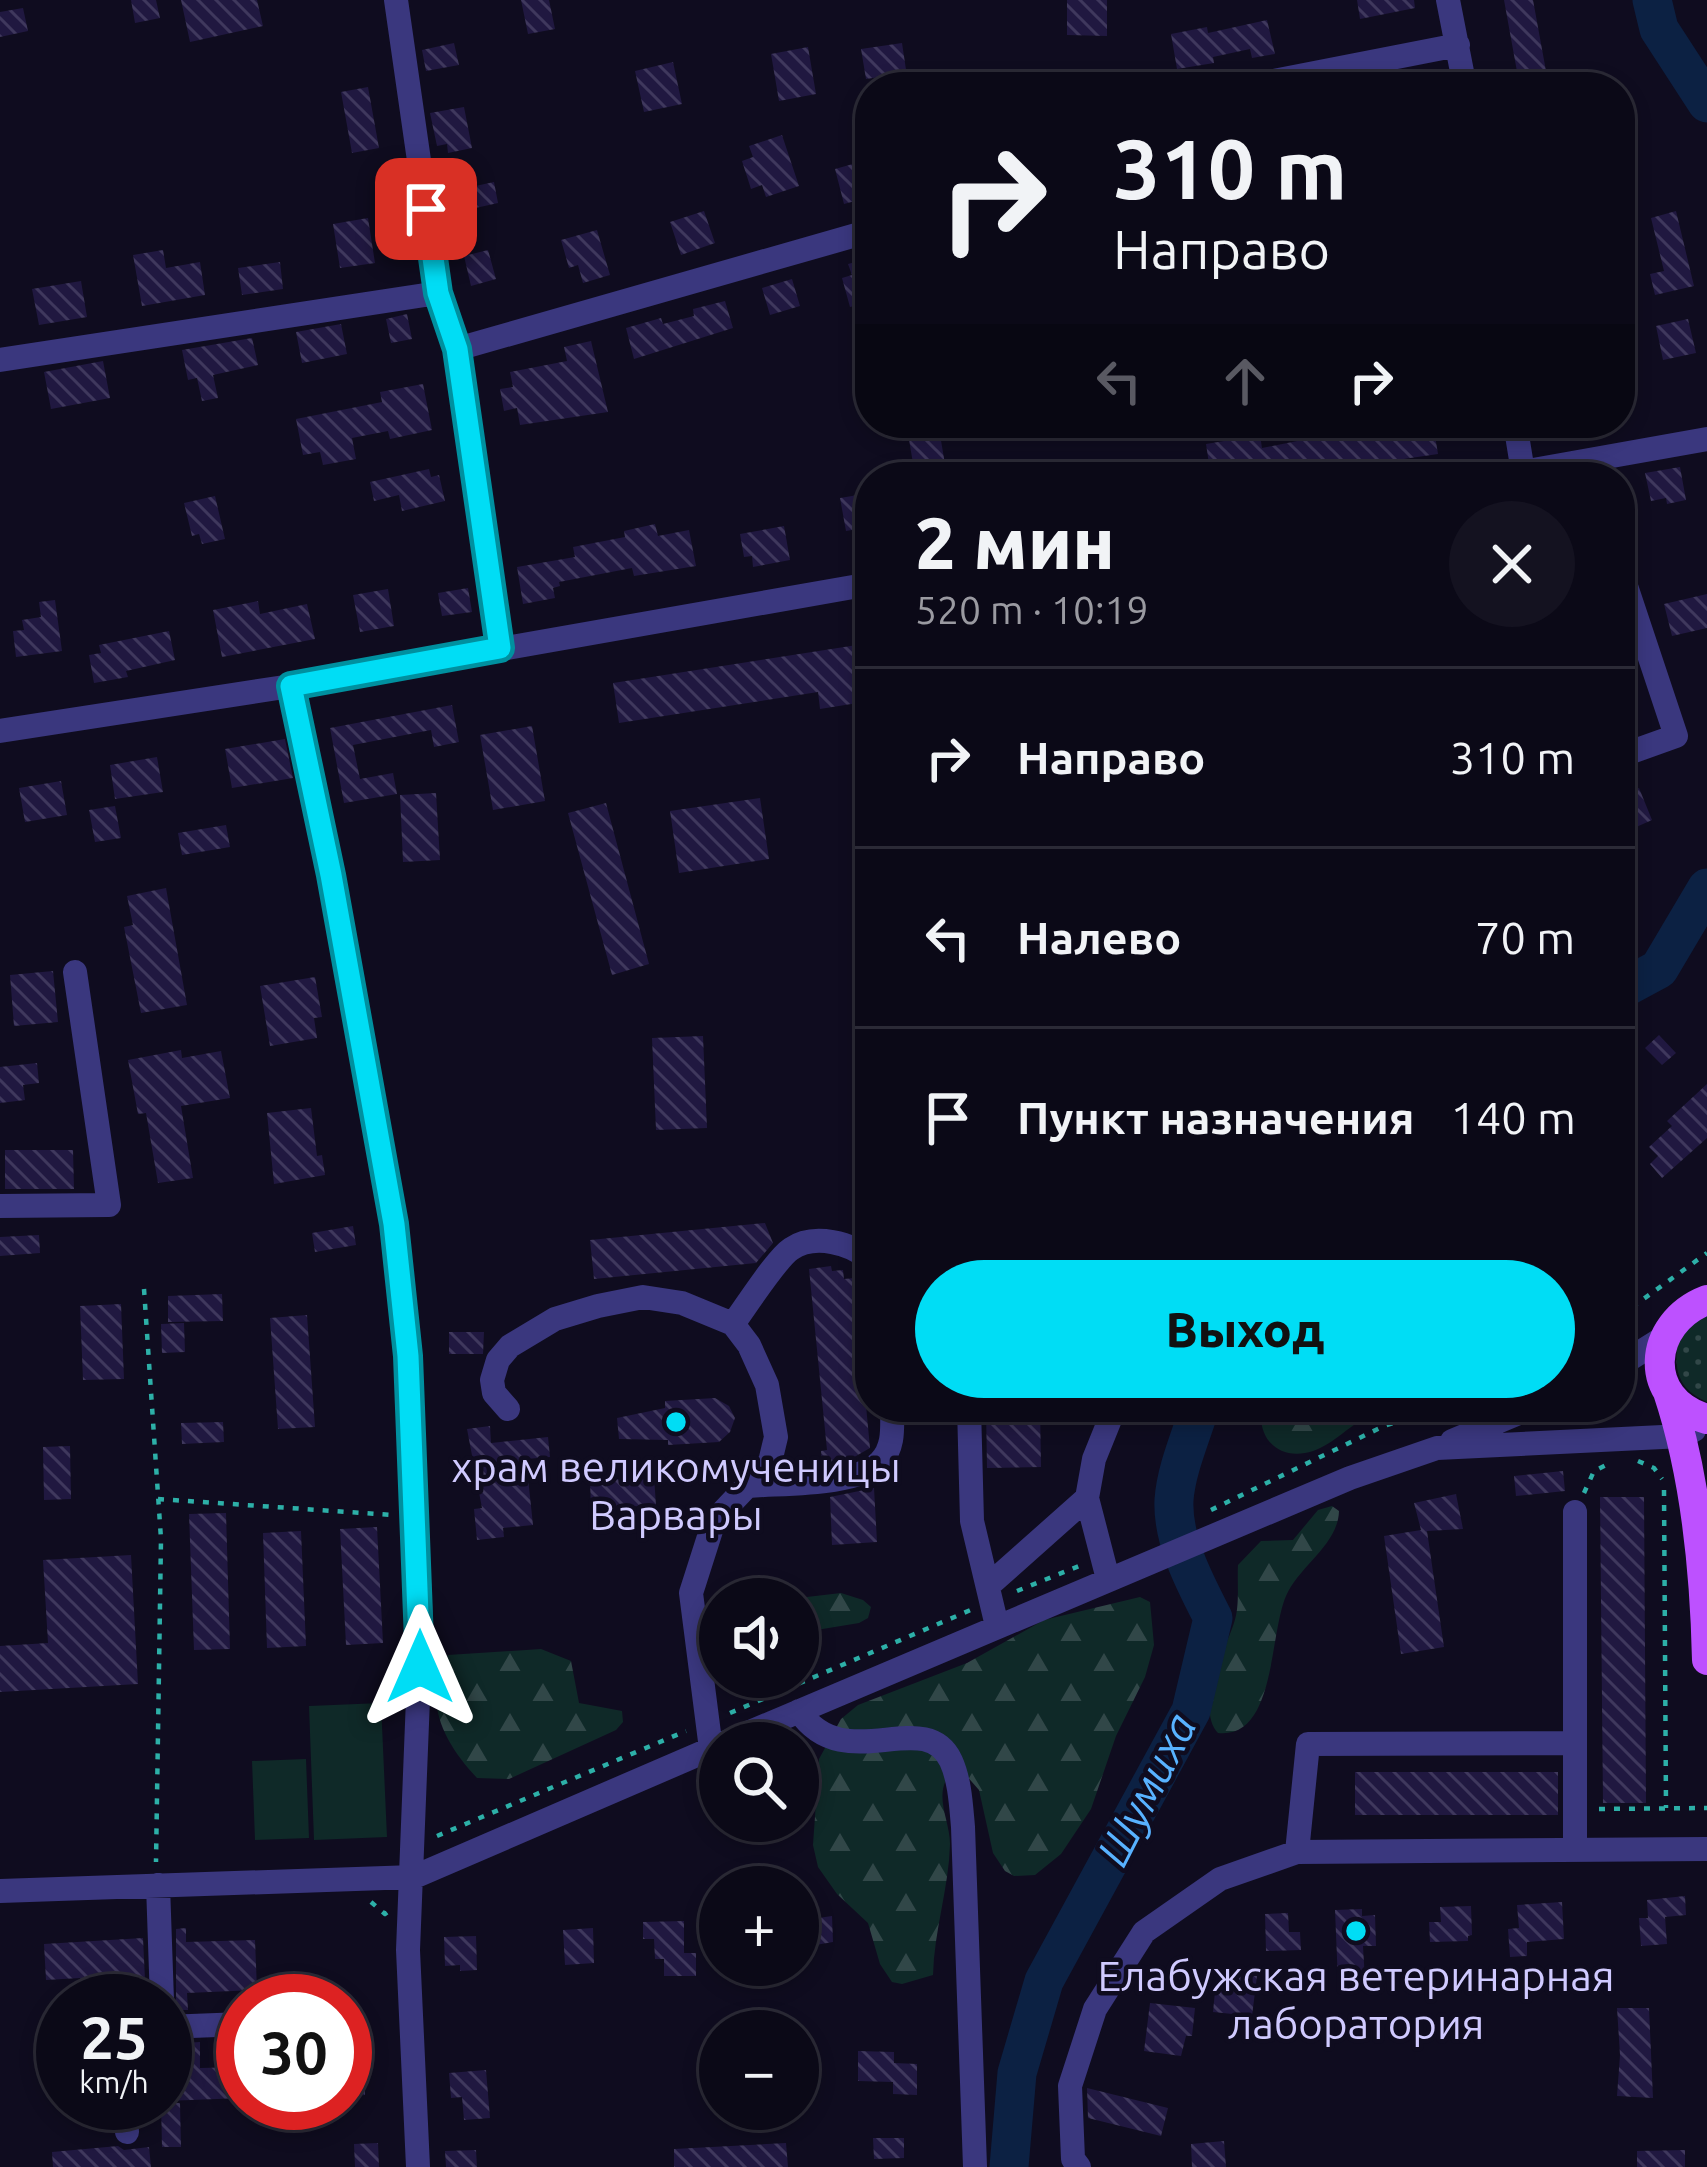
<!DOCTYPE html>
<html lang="ru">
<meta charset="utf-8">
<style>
:root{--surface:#0b0917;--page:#141220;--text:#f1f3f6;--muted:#9a9aa1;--line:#2b2a36;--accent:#00ddf5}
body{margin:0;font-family:Ubuntu,sans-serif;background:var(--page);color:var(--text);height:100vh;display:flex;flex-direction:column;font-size:45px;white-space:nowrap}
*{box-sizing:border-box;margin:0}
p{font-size:39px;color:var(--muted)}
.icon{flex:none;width:66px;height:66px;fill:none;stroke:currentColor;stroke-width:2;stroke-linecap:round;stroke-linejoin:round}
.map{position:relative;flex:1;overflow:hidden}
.sheet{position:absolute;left:855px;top:462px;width:780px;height:960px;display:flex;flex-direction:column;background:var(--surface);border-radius:48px;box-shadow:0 6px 18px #0003,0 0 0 3px var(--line)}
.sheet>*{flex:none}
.hud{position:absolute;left:855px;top:72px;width:780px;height:366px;border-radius:48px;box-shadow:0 6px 18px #0003,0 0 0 3px var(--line);background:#0b0917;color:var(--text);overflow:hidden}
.controls{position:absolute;left:699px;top:1578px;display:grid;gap:24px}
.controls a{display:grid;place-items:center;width:120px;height:120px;border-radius:50%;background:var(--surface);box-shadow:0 6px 18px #0003,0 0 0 3px var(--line);font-size:60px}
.speed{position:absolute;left:36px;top:1974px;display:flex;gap:24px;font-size:60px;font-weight:700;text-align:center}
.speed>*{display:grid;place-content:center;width:156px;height:156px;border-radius:50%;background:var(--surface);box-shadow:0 6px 18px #0003,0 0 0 3px var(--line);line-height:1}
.speed small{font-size:30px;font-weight:400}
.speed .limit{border:18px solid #d22;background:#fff;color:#111}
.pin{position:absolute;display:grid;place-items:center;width:102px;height:102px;color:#fff;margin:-51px;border-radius:24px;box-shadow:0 6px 18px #0006}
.me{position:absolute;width:132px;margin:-66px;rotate:0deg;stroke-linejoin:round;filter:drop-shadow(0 0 9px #0008)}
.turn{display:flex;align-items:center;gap:42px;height:252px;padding:0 60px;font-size:54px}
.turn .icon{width:156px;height:156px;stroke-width:2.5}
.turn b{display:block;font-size:84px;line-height:102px}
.lanes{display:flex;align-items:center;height:114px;padding:0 60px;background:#0003;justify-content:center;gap:60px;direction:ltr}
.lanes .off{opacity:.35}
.round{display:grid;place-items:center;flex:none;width:126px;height:126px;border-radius:63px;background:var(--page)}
.headline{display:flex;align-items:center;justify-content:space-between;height:204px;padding:0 60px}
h1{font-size:72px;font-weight:800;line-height:90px}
.primary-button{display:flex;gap:24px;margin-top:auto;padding:24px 60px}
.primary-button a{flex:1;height:138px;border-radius:72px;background:var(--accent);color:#111;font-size:48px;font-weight:800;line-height:138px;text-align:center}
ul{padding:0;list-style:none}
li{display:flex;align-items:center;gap:36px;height:180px;padding:0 60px;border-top:3px solid var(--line)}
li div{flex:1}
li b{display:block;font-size:45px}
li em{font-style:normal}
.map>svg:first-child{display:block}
.grass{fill:url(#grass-dots)}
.forest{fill:url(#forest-firs)}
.park{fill:#0f2928}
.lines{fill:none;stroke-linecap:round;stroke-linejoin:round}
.river{stroke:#0c2143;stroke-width:39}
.building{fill:url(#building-back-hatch)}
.path{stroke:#2db0a8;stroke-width:4.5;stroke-dasharray:6 9;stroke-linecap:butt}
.minor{stroke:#3a377e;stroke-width:24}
.major{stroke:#bd51ff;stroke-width:30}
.route-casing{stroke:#00909f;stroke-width:30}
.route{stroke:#00ddf5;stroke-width:21}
.poi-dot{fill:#00ddf5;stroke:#0f0c1f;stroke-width:4.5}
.labels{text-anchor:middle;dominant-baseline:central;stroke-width:9;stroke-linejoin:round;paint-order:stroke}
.poi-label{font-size:42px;fill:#d0caff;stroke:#0f0c1f}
.water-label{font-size:45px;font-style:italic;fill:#58b2ff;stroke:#0f0c1f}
</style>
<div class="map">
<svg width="1707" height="2167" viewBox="0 0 1707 2167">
<defs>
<pattern id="grass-dots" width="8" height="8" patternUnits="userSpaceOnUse" patternTransform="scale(3)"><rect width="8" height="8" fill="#0f2928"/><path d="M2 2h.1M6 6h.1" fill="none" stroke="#314748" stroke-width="1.8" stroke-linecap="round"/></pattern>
<pattern id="forest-firs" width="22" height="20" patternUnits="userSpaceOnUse" patternTransform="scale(3)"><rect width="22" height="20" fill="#0f2928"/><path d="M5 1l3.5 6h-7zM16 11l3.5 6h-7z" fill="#314748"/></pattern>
<pattern id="building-back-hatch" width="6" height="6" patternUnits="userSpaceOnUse" patternTransform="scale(3)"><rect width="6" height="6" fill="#201840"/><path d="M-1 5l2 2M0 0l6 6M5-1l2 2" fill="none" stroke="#3f385d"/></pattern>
</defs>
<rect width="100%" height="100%" fill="#0f0c1f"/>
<!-- grass -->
<path class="grass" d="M1707,1313V1402C1676,1388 1674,1369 1678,1337Z"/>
<!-- forest -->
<path class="forest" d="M1262,1407H1407C1395,1411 1382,1412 1370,1416C1350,1424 1334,1444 1313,1451C1280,1462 1256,1439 1262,1407Z
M1332,1506L1339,1511C1338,1545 1299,1566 1286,1596C1269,1635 1276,1739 1218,1733C1195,1708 1225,1650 1234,1623C1240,1606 1237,1583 1238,1565L1261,1541L1293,1540L1318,1510Z
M841,1593L863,1600L871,1607L868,1618L859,1623L798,1633V1599H790Z
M1140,1597L1150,1602L1154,1645L1145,1677L1116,1736L1091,1809L1061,1854L1035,1875L1014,1876L1005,1871L993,1853L979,1790L965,1774L946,1780C936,1800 950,1822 950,1844C949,1887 934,1931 933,1975L902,1984L892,1982L880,1964L868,1923L837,1894L818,1867L813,1845L819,1759L841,1719L858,1705L967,1663L1044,1620Z
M541,1649L571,1661L579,1703L622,1711L623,1722L616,1730L509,1779L477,1778C444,1743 421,1700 448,1655Z"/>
<!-- park -->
<path class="park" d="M381,1703L387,1837L314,1840L309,1706Z
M306,1759L309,1838L255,1840L252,1761Z"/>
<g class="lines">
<!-- river -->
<path class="river" d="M1652,0L1659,29L1707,103
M1620,990L1659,969L1707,888
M1009,2167L1017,2073L1044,1981L1191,1711L1213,1618C1195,1583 1172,1540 1174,1500C1176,1470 1191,1436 1200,1407"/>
</g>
<!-- building -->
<path class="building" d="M131,0H156L160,18L135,23Z
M181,0H257L263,26L190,42Z
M521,0H549L555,29L528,34Z
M1067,0H1107V36L1067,35Z
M1357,0H1414L1415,8L1360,19Z
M1504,0H1533L1546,71L1558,69L1562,87H1508L1507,79L1518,77Z
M23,8L28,31L0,37V12Z
M1267,20L1275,54L1252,58L1250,49L1213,57L1214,63L1177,69L1171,34L1207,27L1208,33Z
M454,43L459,65L426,71L422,50Z
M902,43L908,83L881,87L880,77L866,79L861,49Z
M808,47L816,94L779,101L771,54Z
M673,62L682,104L644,112L635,71Z
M368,87L379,148L352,153L341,92Z
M464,107L472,148L448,153L447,144L437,146L430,113Z
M782,135L799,186L766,197L762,185L751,189L742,161L753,157L749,146Z
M867,160L870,197L844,204L835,169Z
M494,182L498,203L471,209L466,188Z
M704,211L715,243L681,255L670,222Z
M1676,211L1694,286L1655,295L1650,274L1664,271L1651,218Z
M368,218L375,263L340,268L333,224Z
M597,230L610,275L583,283L578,265L569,268L561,240Z
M163,250L166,268L200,262L205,295L142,306L133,255Z
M488,250L496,279L471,286L464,256Z
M870,258V302L850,307L842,278L852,275L848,264Z
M280,262L283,289L242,295L238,268Z
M792,279L800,306L770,315L762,288Z
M81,281L87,317L39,325L32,289Z
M725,301L733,328L634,359L626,328L661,318L663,324L694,316L693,309Z
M407,314L412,339L391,343L386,319Z
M1688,319L1696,353L1663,360L1656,326Z
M341,324L347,354L302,363L296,332Z
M252,338L258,365L213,375L218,398L202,401L197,378L188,380L182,350Z
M591,341L608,412L520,425L517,408L504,411L500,389L513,387L510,372L567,361L564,347Z
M103,361L110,398L51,409L44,372Z
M423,384L432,430L390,439L388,431L352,438L356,459L323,465L320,452L303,455L296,419L382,402L380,392Z
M938,423L945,464L914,469L907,428Z
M1386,423H1433L1438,454L1280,477L1273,474L1211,477L1206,444L1260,435L1262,448Z
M993,460L996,477H946L945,468Z
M1680,467L1686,500L1667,504L1666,498L1651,501L1645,473Z
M429,469L431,477L439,475L445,501L402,511L399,495L374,501L370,482Z
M870,493V527L846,531L840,498Z
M215,496L225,539L202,544L199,534L192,536L184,503Z
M655,524L658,536L689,530L696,566L634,576L632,568L559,582L560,586L553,588L555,598L523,604L517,567L575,557L573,547L625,537L624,531Z
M784,526L790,560L753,567L752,556L744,557L740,534Z
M468,588L472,612L442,616L438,593Z
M388,589L394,626L360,632L353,595Z
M1707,594V628L1672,636L1664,604Z
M55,600L62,651L16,657L13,631L24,630L22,620L41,617L39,602Z
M258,601L260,614L307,604L315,639L222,657L213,610Z
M169,631L175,660L126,671L128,677L94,683L89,655L101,653L99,645Z
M870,643V701L820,709L818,692L619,723L613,683Z
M452,705L459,742L434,747L431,730L353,745L360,779L393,773L397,794L344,803L330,728Z
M532,726L545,801L493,810L480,735Z
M285,739L293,778L232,788L225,749Z
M157,757L163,792L115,799L110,765Z
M61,781L67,815L25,822L19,788Z
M1639,788L1652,820L1625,832L1620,821V796Z
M436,793L440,860L403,862L400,795Z
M760,798L769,859L679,873L670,811Z
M606,803L649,964L612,975L568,813Z
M115,806L121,838L95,842L89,810Z
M226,825L230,847L182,855L178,833Z
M166,888L187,1005L141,1013L124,927L133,925L127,896Z
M53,971L58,1022L14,1026L10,975Z
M315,977L322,1017L314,1018L317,1038L270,1046L260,986Z
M1659,1035L1676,1053L1662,1065L1645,1048Z
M703,1036L707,1128L656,1130L652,1038Z
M181,1050L182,1058L221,1051L230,1098L181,1106L193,1178L158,1183L146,1113L138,1114L128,1060Z
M37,1063L39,1083L23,1085L25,1100L0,1103V1067Z
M1707,1084V1138L1662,1178L1650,1164L1658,1156L1649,1147L1672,1126L1667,1121Z
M311,1108L317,1156L322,1155L325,1175L274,1184L267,1113Z
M5,1150H73L74,1189H5Z
M765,1223L773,1243L756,1263L594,1279L590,1240Z
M353,1226L356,1245L315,1252L312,1233Z
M39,1235L40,1253L0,1256V1237Z
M831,1266L832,1271L843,1270L844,1279L854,1278L870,1448L849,1460L822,1465L821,1451L827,1450L809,1269Z
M222,1294L223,1321L168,1322V1296Z
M121,1304L124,1379L83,1380L80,1306Z
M307,1315L315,1427L278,1429L270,1318Z
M184,1323L185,1352L162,1353L161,1324Z
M449,1332H484L483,1354H449Z
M715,1398L729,1406L735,1418L730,1432L719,1442L668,1445V1440L619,1439L617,1418L665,1408V1401Z
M986,1407H1040L1041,1467L987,1468Z
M223,1422L224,1442L182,1444L181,1423Z
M490,1426L491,1443L548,1437L550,1457L526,1459L533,1525L503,1528L504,1537L477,1540L474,1509L482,1508L467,1429Z
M70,1446L71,1499L44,1500L43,1447Z
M1563,1471L1565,1491L1516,1496L1514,1476Z
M654,1477L656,1505L591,1509L590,1481Z
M874,1488L877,1542L832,1545L830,1497Z
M1456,1494L1463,1529L1427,1531L1444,1647L1401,1654L1384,1536L1421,1530L1414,1503Z
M1600,1497H1644L1646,1803H1603Z
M226,1513L230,1649L194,1650L189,1514Z
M377,1527L383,1643L346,1645L340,1529Z
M301,1531L306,1646L267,1648L263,1533Z
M131,1555L138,1684L0,1692V1646L48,1643L43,1560Z
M1355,1772H1558V1815H1355Z
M1685,1896L1686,1915L1665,1917L1667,1944L1641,1946L1639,1918H1648L1647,1900Z
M1562,1902L1564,1939L1527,1942V1956L1510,1957L1508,1929L1519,1928L1517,1905Z
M1471,1906L1472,1935L1468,1936V1941L1430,1942L1429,1922H1441L1440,1907Z
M1362,1909V1916L1375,1915L1376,1946H1363L1365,1981L1338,1982L1335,1910Z
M1288,1913L1289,1932H1300L1301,1950L1266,1951L1265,1914Z
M832,1916L833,1942L798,1948V1921Z
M684,1921V1953H696V1976H664V1959H655L654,1939H643V1922Z
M186,1928V1942L255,1940L257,1990L187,1993L188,2010H176V1929Z
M593,1928L594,1963L565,1965L563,1930Z
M476,1936L477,1970L460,1971V1965L445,1966L444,1937Z
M143,1938L146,2001H82L80,1978L46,1980L44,1944Z
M1217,1971L1257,1976L1252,2016L1213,2012Z
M288,1983L289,2001H272L271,1984Z
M1150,2003L1195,2008L1192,2036H1186L1181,2056L1144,2051Z
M1617,2008H1649L1653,2098L1617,2096L1620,2055Z
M200,2042V2068L243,2067V2098L165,2101V2055H184V2043Z
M858,2051L894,2052V2063L917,2064V2095L893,2094V2082L858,2081Z
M363,2055L365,2095L345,2097V2056Z
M486,2070L490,2118L464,2120L462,2097L451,2098L449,2073Z
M1087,2088L1168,2108L1161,2136L1088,2118Z
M161,2103H180L181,2147H162Z
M873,2138H904V2158L874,2159Z
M1224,2141L1226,2167H1192L1191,2144Z
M378,2143L379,2167H355L354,2144Z
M786,2143L788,2167H674V2149Z
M118,2146L124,2150L149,2147L151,2167H53L52,2152Z
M476,2150L477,2167H446L445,2151Z
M1685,2150V2167H1637V2151Z"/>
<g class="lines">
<!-- path -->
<path class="path" d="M144,1289L161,1539L156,1862
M1620,1316L1707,1253
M1638,1461L1654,1468L1662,1479
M1664,1490L1666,1808
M1584,1493L1594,1471L1610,1463
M158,1499L392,1515
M1211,1510L1384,1426L1446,1407
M1017,1591L1084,1564
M730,1713L973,1609
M1599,1809L1707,1808
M437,1836L686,1731
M371,1902L385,1914L389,1911"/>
<!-- minor -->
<path class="minor" d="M396,0L438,293L457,349L500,648
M1448,0L1465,87
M1243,87L1458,45
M457,349L870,231
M0,360L438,293
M1515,423L1523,472
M1494,477L1707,439
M1620,568L1676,736L1620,756
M291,686L331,875L394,1224L408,1356L421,1623L408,1950L418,2167
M0,731L291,686L870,584
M0,1206L109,1205L75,972
M733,1324C745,1308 776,1259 791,1249C814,1233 852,1243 870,1260
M1620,1365L1663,1338
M969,1407L972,1521L997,1626
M508,1409L494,1393L492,1380L498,1360L510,1346L555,1319L598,1306L643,1297L682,1303L733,1324L749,1345L767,1385L776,1437L770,1462L714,1521L691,1593L711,1749
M1452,1441L1533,1407
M749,1486C783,1483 856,1486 880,1462C895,1447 892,1426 892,1407
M1108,1579L1087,1498L1094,1459L1115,1407
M988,1586L1087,1498
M799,1711C844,1778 925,1705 951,1761C960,1781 961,1805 963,1827L975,2167
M724,1743L1350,1478L1437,1448L1683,1436L1694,1430
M1575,1850V1512
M1297,1852L1308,1744L1575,1743
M158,1885L162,2001
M0,1891L414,1877L720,1745
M165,2027L243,2024
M125,2103L127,2132
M1079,2167L1073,2159L1070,2086L1095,2009L1144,1932L1220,1879L1297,1852L1707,1849"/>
<!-- major -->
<path class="major" d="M1707,1300C1647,1323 1641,1400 1707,1419
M1668,1392C1696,1476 1705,1572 1707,1660"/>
</g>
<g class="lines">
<defs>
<path id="route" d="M420,1667L408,1356L394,1224L331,875L291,686L500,648L457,349L438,293L426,209"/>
</defs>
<!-- route casing -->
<use href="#route" class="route-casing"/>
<!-- route -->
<use href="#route" class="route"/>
</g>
<!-- markers -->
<g class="poi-dot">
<circle cx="676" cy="1422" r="12"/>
<circle cx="1356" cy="1931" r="12"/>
</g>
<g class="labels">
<!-- poi labels -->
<g class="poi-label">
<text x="676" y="1466">храм великомученицы<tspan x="676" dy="48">Варвары</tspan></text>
<text x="1356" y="1975">Елабужская ветеринарная<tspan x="1356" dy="48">лаборатория</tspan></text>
</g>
<!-- water labels -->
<g class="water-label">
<text transform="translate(1146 1789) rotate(-63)">Шумиха</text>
</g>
</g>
</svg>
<div class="controls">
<a><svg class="icon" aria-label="sound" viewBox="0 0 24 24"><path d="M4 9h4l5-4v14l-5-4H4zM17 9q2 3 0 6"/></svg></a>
<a><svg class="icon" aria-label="search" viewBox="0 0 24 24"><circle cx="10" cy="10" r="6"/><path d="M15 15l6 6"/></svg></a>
<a>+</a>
<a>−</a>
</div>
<div class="speed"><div>25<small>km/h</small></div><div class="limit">30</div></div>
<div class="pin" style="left:426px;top:209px;background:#d93025"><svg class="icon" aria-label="arrive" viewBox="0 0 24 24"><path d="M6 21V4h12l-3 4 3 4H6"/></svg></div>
<svg class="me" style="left:420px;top:1667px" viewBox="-20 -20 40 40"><path d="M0-17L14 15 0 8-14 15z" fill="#00ddf5" stroke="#fff" stroke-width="4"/></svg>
<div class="hud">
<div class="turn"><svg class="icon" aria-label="right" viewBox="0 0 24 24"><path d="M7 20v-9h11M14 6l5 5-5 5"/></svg><div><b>310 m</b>Направо</div></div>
<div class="lanes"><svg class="icon off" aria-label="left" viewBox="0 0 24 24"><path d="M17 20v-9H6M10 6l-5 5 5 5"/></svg><svg class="icon off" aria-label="ahead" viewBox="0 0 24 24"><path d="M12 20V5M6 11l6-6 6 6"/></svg><svg class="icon" aria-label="right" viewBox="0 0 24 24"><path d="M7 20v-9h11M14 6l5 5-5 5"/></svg></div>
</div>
<section class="sheet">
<div class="headline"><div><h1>2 мин</h1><p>520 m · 10:19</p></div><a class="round"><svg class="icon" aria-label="close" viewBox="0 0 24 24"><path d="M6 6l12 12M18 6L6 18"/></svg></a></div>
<ul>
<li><svg class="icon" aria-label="right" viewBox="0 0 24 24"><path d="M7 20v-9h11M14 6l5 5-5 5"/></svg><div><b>Направо</b></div><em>310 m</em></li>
<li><svg class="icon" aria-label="left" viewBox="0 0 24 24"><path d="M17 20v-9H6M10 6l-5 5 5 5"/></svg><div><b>Налево</b></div><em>70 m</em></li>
<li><svg class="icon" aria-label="arrive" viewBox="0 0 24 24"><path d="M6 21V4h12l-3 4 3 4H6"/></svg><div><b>Пункт назначения</b></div><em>140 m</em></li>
</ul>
<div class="primary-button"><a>Выход</a></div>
</section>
</div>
